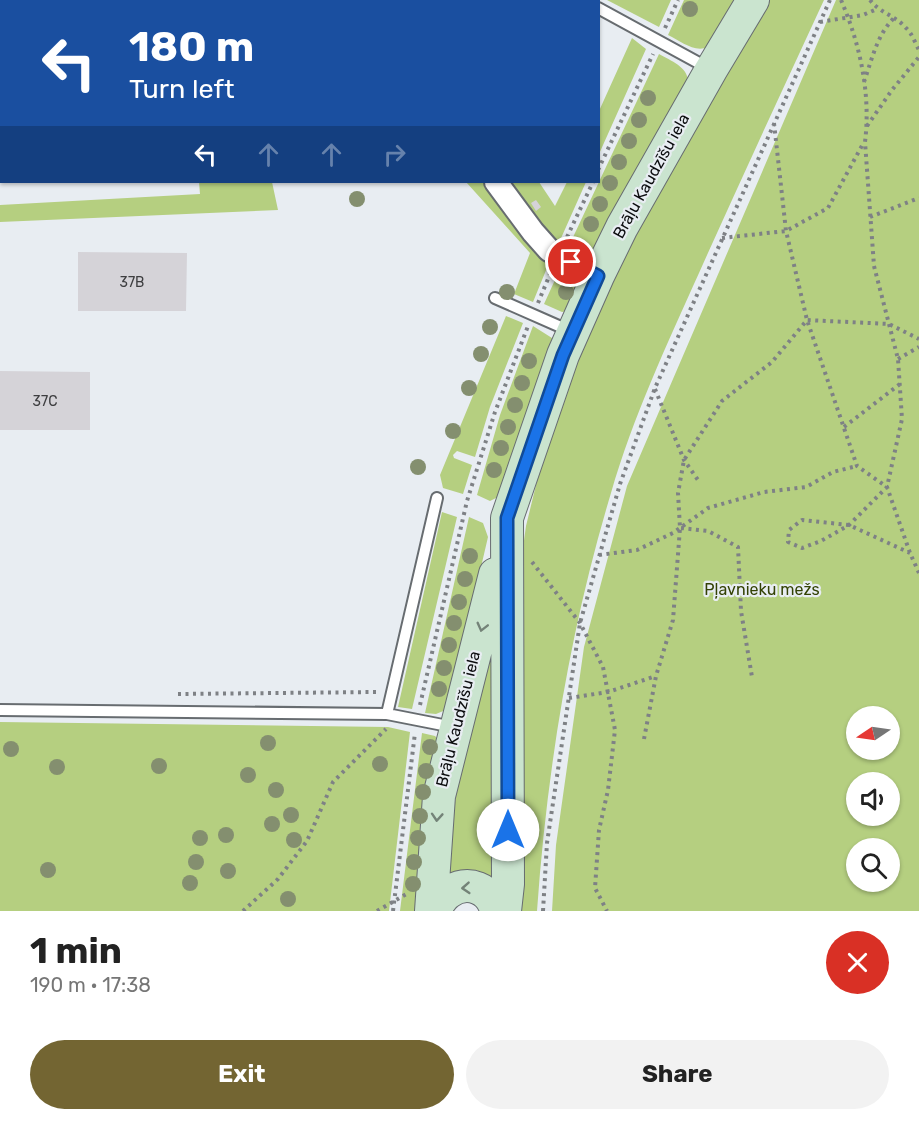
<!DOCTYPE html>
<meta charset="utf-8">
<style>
:root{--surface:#fff;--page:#f2f2f2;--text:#222;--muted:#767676;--accent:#736532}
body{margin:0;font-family:Rubik,sans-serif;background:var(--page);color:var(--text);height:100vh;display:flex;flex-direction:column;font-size:22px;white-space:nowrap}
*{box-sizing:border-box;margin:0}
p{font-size:20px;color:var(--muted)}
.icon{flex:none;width:33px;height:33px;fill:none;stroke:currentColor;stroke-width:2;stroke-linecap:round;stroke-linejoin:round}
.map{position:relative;height:911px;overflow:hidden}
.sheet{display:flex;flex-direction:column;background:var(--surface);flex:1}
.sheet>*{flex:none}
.hud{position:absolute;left:0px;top:0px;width:600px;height:183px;box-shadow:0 2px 4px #0004;background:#1a4fa0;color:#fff;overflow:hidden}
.needle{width:39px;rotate:257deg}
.buttons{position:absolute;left:846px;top:706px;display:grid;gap:12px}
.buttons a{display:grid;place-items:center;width:54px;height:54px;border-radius:50%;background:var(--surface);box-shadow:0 2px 4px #0004;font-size:30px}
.pin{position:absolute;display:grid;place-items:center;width:51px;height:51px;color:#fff;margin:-26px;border:3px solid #fff;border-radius:50%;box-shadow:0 2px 6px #0007}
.me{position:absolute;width:66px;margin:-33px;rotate:0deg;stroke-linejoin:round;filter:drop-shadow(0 0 4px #0008)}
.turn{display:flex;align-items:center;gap:21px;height:126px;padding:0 30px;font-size:27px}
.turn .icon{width:78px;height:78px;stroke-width:2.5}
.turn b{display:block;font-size:42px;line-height:51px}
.lanes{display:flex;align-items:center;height:57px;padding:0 30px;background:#0003;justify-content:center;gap:30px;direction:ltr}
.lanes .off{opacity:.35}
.round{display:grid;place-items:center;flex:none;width:63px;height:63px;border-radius:32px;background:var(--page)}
.head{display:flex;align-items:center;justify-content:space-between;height:102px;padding:0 30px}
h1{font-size:36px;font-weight:700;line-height:45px}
.primary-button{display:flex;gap:12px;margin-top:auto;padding:12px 30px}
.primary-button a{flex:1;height:69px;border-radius:36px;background:var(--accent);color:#fff;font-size:24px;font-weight:700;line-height:69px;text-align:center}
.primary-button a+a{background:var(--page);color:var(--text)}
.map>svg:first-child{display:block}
.green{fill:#b5cf80;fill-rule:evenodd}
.building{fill:#d5d3d8}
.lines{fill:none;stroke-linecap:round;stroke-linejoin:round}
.lane-casing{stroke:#676c70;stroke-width:14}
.street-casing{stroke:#676c70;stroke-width:26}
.secondary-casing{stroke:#676c70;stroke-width:34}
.path{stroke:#7e8185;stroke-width:4;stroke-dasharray:3 4.5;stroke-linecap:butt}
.lane{stroke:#fff;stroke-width:10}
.street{stroke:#fff;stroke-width:22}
.secondary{stroke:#cae4cf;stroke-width:32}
.tree{fill:#848f6f}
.oneway{stroke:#748378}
.route-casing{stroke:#114b97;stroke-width:15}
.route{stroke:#1a73e8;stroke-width:10}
.labels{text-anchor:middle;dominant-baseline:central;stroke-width:4.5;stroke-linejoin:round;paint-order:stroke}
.number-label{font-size:14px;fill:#3e3e40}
.street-label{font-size:16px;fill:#0b0c0e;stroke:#e8edf2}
.park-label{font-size:16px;fill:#334204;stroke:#e8edf2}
</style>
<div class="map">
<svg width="919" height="911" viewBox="0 0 919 911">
<rect width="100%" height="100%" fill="#e8edf2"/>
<!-- green -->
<path class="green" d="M607,0H671L659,27Z
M684,0H736L708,47C694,53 681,41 668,35Z
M767,0H824C782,91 740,181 699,273C667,344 633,417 611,493C570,629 547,769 537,911H515L521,562L526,526L546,444L582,345L630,239Z
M836,0H919V911H552L556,845L584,647L627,486ZM856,717H890V750H856ZM856,783H890V816H856ZM856,849H890V882H856Z
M632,38L646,49L599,154V111Z
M659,54C671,61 689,67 688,83L594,255L586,258L567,250Z
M199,182H272L278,210L0,222V205L200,194Z
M466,182H484L533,249L549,263L533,302L514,294L530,253Z
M508,182H539L555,206L567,182H586L558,245L547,237Z
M560,269L578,279L580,288L568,311L562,312L544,304Z
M506,316L523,323L490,407L475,457L457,451L453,455L454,458L472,465L463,494L443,488L440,475Z
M533,326L552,338L554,346L500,496L490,501L477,495L500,415Z
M442,512L457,517L412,709L398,707Z
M469,517L483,523L488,537L448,709L436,714L425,713Z
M496,587L498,880L476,870L446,873L463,740Z
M0,722L388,727L410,732L389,911H0Z
M422,733L435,736L442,743L420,911H400Z"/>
<!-- building -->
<path class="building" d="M536,200L541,207L536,211L531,203Z
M78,252L187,253L186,311H78Z
M0,371L90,372V430H0Z"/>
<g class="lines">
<defs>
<path id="lane" d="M583,0L586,2
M50,2L52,0
M598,8L708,68
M0,37L2,36
M495,298L570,331
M0,710L387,714L437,498
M387,714L453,727"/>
<path id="street" d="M417,2L418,0
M496,182L533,232L549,250L598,276"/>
<path id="secondary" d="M431,911L439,796L495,574
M433,911C438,905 442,897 448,893C467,878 492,889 496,911
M505,911L508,884L507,518L563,355L598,276L622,227L711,70L753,0"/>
</defs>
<!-- lane casing -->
<use href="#lane" class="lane-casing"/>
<!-- street casing -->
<use href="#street" class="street-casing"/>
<!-- secondary casing -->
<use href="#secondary" class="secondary-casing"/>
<!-- path -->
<path class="path" d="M94,0L95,2
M115,0L116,2
M841,0C860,44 871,94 865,142L874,266L898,359L902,419L887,487L849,525L821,541L802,548L788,542L789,530L802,520L849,525L910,553
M870,0C880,13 896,16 906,28C912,33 915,43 919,50
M820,22L863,15L877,9
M665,28L678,0
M864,82C872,59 877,35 894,18
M774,123L786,231L807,320L857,466L887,487L910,553L919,573
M867,126L892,90L919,57
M598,170L653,54
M870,217L919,198
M567,237L593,182
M722,238L786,231L828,208L864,142
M538,303L550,274
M898,359L919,347
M655,389L684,460L698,480
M844,427L900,384
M681,528L708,531L738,547L741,611L752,677
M599,555L637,550L673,533L708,508L764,492L806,487L833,472L857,466
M532,562L580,623L603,667L615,730L608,790L599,830L595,888L607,911
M178,694L377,692
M569,698L608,692L656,676
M420,705L467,501L495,412L528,326
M644,739L656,676L673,620L680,528L678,493L684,460L722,401L772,362L807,320L889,324L919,339
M243,911L278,879L307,841L333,782L386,729
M377,911L408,893
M393,911L415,733
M543,911L547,843L580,623L620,484L655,388L830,0"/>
<!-- lane -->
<use href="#lane" class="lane"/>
<!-- street -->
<use href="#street" class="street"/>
<!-- secondary -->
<use href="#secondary" class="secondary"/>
</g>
<!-- trees -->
<g class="tree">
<circle cx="690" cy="9" r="8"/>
<circle cx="648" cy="98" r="8"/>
<circle cx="639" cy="120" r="8"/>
<circle cx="629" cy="141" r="8"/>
<circle cx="619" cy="162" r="8"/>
<circle cx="610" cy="183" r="8"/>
<circle cx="357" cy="199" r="8"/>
<circle cx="600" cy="204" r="8"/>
<circle cx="591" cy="224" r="8"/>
<circle cx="507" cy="292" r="8"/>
<circle cx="566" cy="292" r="8"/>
<circle cx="490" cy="327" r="8"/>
<circle cx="481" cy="354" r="8"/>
<circle cx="529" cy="361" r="8"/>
<circle cx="522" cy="383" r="8"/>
<circle cx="469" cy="388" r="8"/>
<circle cx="515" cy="405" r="8"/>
<circle cx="508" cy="427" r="8"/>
<circle cx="453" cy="431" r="8"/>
<circle cx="501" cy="448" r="8"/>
<circle cx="418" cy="467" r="8"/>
<circle cx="494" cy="470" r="8"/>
<circle cx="470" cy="556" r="8"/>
<circle cx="465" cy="579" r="8"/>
<circle cx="459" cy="602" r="8"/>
<circle cx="454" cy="623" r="8"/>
<circle cx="449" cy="645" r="8"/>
<circle cx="444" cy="668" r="8"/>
<circle cx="439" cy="689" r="8"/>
<circle cx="268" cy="743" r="8"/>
<circle cx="430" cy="747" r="8"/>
<circle cx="11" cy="749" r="8"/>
<circle cx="380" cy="764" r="8"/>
<circle cx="159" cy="766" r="8"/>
<circle cx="57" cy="767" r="8"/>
<circle cx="426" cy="771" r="8"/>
<circle cx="248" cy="775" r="8"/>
<circle cx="276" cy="790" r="8"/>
<circle cx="423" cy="792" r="8"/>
<circle cx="291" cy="815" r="8"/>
<circle cx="420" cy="816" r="8"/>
<circle cx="272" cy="824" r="8"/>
<circle cx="226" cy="835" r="8"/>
<circle cx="200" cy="838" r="8"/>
<circle cx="418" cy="838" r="8"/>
<circle cx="294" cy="840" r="8"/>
<circle cx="196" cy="862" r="8"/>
<circle cx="414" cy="862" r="8"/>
<circle cx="48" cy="870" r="8"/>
<circle cx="228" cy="871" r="8"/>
<circle cx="190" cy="883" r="8"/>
<circle cx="413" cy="884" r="8"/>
<circle cx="288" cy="899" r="8"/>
</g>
<!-- one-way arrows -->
<defs><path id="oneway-chevron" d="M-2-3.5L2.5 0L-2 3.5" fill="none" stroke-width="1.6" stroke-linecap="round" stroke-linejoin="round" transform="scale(1.5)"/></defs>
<g class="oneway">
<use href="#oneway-chevron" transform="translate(482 627) rotate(104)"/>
<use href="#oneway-chevron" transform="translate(437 817) rotate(94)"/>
<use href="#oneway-chevron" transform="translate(466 888) rotate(176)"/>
</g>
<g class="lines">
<defs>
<path id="route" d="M508,830L507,518L563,355L598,276L571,262"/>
</defs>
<!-- route casing -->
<use href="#route" class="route-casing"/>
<!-- route -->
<use href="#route" class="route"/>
</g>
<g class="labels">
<!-- number labels -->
<g class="number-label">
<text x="132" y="282">37B</text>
<text x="45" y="401">37C</text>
</g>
<!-- street labels -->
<g class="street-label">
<text transform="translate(651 176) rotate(-61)">Brāļu Kaudzīšu iela</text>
<text transform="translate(458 719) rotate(-76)">Brāļu Kaudzīšu iela</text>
</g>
<!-- park labels -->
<g class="park-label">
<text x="762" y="589">Pļavnieku mežs</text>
</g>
</g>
</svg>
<div class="buttons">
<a><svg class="needle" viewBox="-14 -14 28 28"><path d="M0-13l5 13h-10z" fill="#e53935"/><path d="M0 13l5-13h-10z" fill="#767676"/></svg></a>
<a><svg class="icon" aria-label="sound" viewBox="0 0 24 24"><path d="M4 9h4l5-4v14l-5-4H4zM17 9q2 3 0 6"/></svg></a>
<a><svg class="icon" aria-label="search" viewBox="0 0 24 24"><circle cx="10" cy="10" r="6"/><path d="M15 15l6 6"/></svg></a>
</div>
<div class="pin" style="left:571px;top:262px;background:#d93025"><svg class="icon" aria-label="arrive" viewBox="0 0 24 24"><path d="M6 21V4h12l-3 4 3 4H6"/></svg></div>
<svg class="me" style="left:508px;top:830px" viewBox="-20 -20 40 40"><circle r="19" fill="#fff"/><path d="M0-13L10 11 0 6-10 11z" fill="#1a73e8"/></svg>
<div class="hud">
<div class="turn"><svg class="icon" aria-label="left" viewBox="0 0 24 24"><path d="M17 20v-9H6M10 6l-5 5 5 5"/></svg><div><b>180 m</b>Turn left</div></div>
<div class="lanes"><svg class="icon" aria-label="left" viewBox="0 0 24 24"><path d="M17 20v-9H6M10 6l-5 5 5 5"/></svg><svg class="icon off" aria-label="ahead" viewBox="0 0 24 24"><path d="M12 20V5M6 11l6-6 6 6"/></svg><svg class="icon off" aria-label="ahead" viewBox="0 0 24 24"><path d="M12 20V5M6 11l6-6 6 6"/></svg><svg class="icon off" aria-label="right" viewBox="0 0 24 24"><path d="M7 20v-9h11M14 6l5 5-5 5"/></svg></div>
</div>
</div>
<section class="sheet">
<div class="head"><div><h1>1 min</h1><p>190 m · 17:38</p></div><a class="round" style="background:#d93025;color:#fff"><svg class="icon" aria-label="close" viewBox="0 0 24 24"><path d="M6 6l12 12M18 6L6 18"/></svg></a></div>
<div class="primary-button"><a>Exit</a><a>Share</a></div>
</section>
